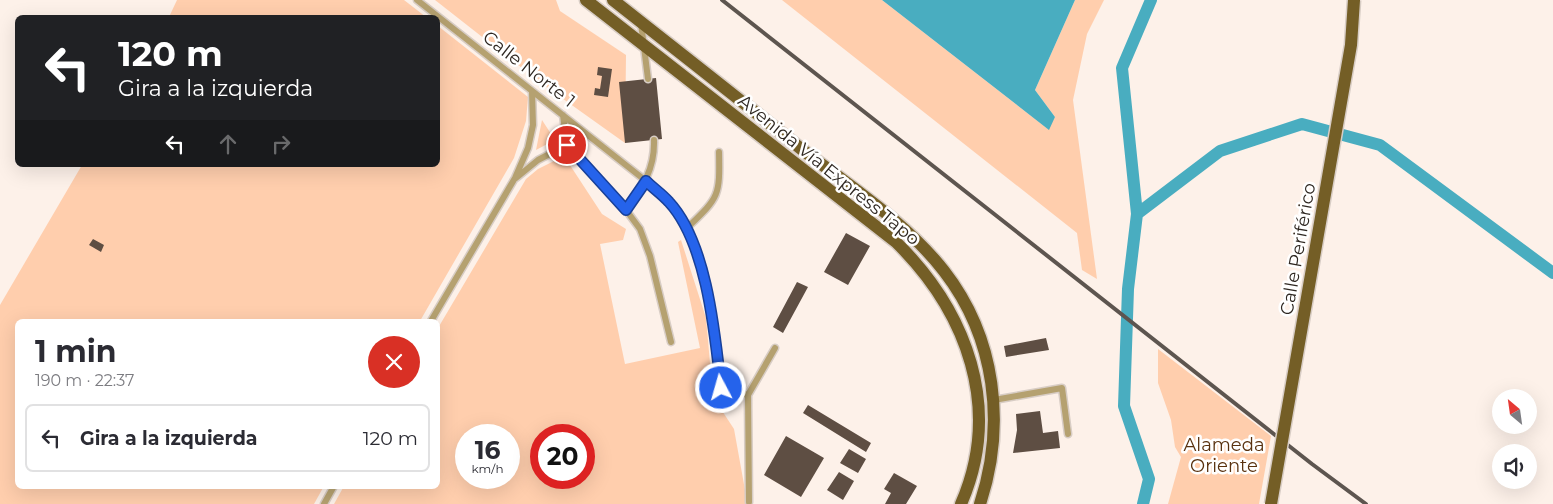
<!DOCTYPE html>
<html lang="es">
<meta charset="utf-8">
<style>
:root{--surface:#fff;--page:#f7f7f7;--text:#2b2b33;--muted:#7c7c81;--line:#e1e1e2}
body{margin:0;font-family:Montserrat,sans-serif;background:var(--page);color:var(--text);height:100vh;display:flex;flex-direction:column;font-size:19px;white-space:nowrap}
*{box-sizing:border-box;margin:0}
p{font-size:16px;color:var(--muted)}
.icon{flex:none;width:28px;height:28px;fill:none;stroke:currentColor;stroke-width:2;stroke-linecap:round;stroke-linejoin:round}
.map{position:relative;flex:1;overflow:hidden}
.details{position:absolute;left:15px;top:319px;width:425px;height:170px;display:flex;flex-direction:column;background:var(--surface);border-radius:8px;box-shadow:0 5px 20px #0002}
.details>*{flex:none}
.top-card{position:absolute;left:15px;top:15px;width:425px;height:152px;border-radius:8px;box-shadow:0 5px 20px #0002;background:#202124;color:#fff;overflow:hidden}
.needle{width:32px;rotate:331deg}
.fabs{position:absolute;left:1492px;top:389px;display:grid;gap:10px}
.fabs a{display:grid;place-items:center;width:45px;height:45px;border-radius:50%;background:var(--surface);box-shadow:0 5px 20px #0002;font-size:25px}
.speed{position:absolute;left:455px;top:424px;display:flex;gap:10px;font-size:25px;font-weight:700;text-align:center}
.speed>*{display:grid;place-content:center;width:65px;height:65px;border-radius:50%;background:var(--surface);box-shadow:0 5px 20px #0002;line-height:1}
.speed small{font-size:12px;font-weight:400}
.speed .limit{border:8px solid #d22;background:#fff;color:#111}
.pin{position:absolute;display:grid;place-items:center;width:42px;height:42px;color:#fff;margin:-21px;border:2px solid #fff;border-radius:50%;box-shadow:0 1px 5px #0007}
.me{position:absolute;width:55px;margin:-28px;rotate:354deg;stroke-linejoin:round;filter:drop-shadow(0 0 4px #0008)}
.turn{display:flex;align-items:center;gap:18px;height:105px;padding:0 20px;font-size:22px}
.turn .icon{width:65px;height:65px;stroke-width:2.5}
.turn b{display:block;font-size:35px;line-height:42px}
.lanes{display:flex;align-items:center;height:48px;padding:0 20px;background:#0003;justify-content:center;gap:25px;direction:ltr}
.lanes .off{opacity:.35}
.round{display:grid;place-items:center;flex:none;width:52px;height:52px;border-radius:26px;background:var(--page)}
.overview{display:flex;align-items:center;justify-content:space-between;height:85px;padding:0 20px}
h1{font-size:30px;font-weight:700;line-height:38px}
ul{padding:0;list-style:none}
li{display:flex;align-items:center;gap:15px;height:68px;margin:0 10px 8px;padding:0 10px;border:2px solid var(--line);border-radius:8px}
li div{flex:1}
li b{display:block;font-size:19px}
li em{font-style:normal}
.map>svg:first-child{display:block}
.green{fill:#ffcead;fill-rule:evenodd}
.water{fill:#49adc0}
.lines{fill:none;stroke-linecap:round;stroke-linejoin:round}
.canal{stroke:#49adc0;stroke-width:12}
.building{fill:#5e4e43}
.service-casing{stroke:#d8cdc5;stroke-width:9}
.primary-casing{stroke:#d8cdc5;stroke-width:15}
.service{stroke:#b5a170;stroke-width:6}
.primary{stroke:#745e26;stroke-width:12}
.rail{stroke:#5d554f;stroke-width:4}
.primary-bridge-casing{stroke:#d8cdc5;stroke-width:15;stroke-linecap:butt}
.primary-bridge{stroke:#745e26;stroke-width:12}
.route-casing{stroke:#184099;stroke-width:12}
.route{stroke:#2563eb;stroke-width:9}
.labels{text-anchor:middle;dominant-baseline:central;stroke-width:5;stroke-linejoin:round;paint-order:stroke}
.street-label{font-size:18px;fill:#2e2721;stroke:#fff}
.park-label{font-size:18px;fill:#59310e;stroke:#fff}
</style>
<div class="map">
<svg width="1553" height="504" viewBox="0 0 1553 504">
<rect width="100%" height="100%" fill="#fdf1e9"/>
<!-- green -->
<path class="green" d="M177,0H404L426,17H169Z
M435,0H556L560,11L626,55L625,143L545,86Z
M782,0H882L1048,129L1055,117L1035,90L1075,0H1104L1087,34L1073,100L1097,279L1082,270L1077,233Z
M438,26L528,97L526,121L514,158L420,321H18V486H324L314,504H0V305L82,165H438Z
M542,120L555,140L536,150Z
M564,156L602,214L626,229L623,240L600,244L625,364L700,348L678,242L681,240L706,318L713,397L734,429L747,501L752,504H334L344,486H438V328L526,179L538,169ZM466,435H509V478H466ZM541,435H584V478H541Z
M1158,349L1271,436L1259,504H1168L1181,457L1175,447L1171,420L1158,383Z"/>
<!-- water -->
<path class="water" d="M882,0H1075L1035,90L1055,117L1049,130Z"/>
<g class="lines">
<!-- canal -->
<path class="canal" d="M1137,214L1220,151L1302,124L1380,145L1553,273
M1143,504L1149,479L1124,406L1128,289L1137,214L1122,68L1151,0"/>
</g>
<!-- building -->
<path class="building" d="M598,67L612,69L608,97L594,95L595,88L600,89L602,76L597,75Z
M656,78L662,139L625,143L619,82Z
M846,233L870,246L848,285L824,272Z
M93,239L104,245L101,252L89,245Z
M797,282L808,287L783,333L773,327Z
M1046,338L1049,350L1006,357L1004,346Z
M808,405L871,443L866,452L803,413Z
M1040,411L1043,433L1058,431L1060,448L1013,453L1017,430L1016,414Z
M786,436L824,458L801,497L764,475Z
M849,449L866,459L858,473L840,463Z
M839,472L854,481L843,500L827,490Z
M894,473L917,486L906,504H885L891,493L884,489Z"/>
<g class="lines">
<defs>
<path id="service" d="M417,0L646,181C653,188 662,194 669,202C707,243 715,334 721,388L748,395
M641,23L648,79
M563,115L567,145L626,210L640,229L650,256L671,342
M516,178L538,160L567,145
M626,210C643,186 655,169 654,140
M687,228C719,197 720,197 719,152
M431,321L515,178L528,148L533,125L532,91
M994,400L1062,388L1068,434
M749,502L748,395L775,348
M324,504L334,486"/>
<path id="primary" d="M586,0L896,242C967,312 1003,408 961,504
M613,0C675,49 738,98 800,148C848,185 907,223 944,271C996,338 1006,425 980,504"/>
</defs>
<!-- service casing -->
<use href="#service" class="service-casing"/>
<!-- primary casing -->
<use href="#primary" class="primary-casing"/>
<!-- service -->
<use href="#service" class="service"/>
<!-- primary -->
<use href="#primary" class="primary"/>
<!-- rail -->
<path class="rail" d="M722,0L1312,464L1366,504"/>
<defs>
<path id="primary-bridge" d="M1271,504L1351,45L1354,0"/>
</defs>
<!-- primary-bridge casing -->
<use href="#primary-bridge" class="primary-bridge-casing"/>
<!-- primary-bridge -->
<use href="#primary-bridge" class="primary-bridge"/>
</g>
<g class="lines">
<defs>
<path id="route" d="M567,145L626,210L646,181C653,188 662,194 669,202C707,243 715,334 721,388"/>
</defs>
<!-- route casing -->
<use href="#route" class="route-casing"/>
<!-- route -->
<use href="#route" class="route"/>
</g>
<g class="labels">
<!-- street labels -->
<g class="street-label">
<text transform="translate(529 69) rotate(38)">Calle Norte 1</text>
<text transform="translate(829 170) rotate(39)">Avenida Vía Express Tapo</text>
<text transform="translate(1298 249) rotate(-80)">Calle Periférico</text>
</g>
<!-- park labels -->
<g class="park-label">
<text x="1224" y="445">Alameda<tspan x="1224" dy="21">Oriente</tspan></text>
</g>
</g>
</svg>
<div class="fabs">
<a><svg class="needle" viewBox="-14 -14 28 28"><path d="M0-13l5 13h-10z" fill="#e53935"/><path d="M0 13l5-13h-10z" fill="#7c7c81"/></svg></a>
<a><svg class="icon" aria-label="sound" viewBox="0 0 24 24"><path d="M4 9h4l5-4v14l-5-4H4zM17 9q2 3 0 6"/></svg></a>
</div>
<div class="speed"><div>16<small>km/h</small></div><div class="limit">20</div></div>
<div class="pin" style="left:567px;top:145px;background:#d93025"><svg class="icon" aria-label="arrive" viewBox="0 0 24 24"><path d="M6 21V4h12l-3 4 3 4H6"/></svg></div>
<svg class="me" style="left:721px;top:388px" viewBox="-20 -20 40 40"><circle r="17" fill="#2563eb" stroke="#fff" stroke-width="3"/><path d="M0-11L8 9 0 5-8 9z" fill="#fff"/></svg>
<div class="top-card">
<div class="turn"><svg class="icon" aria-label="left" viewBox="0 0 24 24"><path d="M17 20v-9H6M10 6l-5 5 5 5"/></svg><div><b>120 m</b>Gira a la izquierda</div></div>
<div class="lanes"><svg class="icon" aria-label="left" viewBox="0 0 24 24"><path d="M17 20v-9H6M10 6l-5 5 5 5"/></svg><svg class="icon off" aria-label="ahead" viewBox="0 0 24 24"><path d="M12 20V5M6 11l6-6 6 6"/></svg><svg class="icon off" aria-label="right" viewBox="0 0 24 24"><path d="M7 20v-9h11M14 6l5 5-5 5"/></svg></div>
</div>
<section class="details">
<div class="overview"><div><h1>1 min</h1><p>190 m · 22:37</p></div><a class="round" style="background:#d93025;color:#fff"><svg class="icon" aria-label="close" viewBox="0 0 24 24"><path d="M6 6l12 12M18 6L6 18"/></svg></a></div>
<ul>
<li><svg class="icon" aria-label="left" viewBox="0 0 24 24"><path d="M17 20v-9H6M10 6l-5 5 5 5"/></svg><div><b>Gira a la izquierda</b></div><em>120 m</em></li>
</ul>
</section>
</div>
